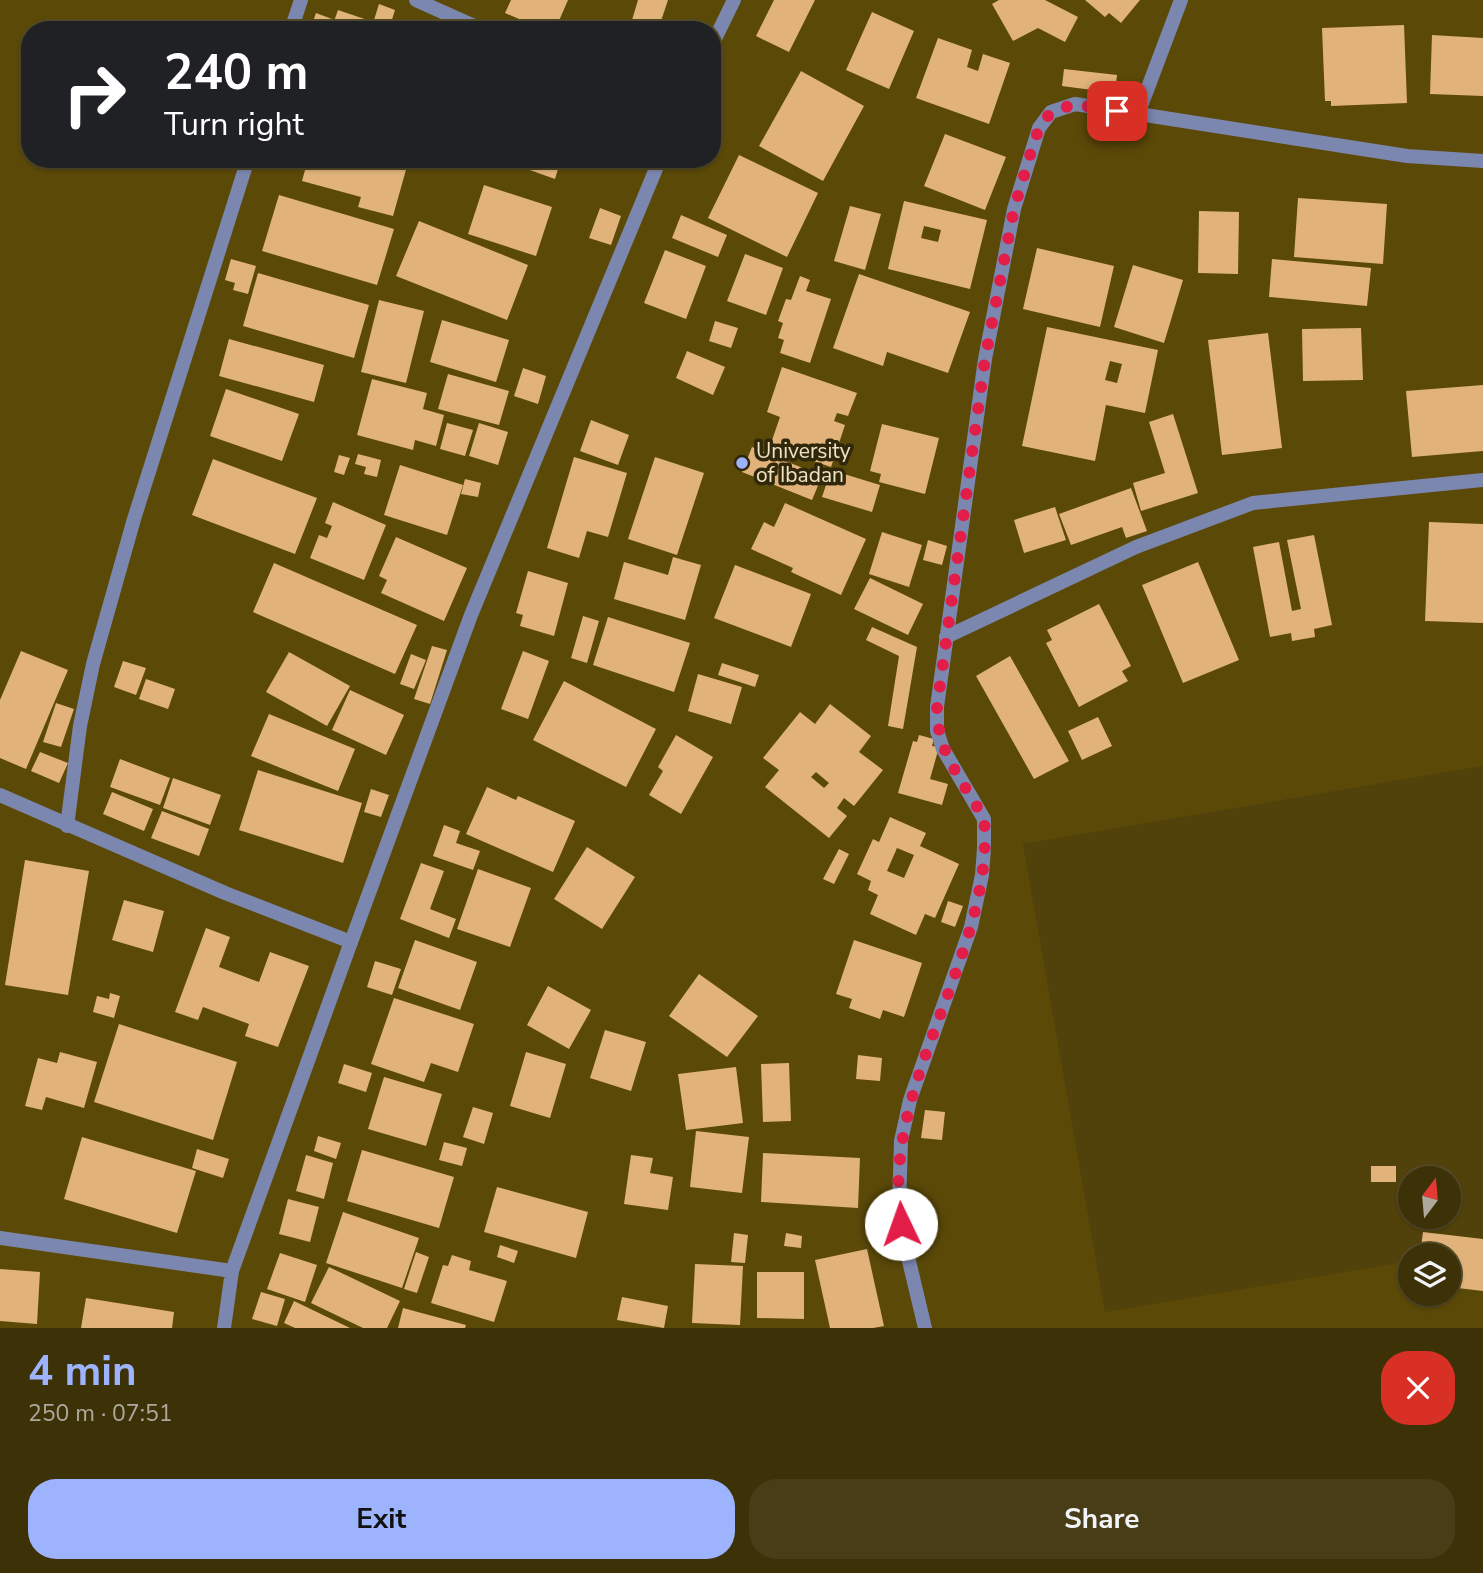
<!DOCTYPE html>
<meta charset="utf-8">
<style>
:root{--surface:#3d3108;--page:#483d16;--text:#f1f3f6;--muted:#ada99c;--line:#564c29;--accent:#9eb3fd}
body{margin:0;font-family:"Nunito Sans",sans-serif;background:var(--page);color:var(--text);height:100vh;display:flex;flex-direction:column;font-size:26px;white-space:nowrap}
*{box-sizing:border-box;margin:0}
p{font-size:23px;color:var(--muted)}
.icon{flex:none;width:38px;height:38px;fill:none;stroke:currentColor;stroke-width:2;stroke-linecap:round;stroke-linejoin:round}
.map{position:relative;height:1328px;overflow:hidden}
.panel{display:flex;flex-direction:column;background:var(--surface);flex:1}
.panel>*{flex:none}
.hud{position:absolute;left:21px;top:21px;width:700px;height:147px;border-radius:28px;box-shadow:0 2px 5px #0004,0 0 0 2px var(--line);background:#202124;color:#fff;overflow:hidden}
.needle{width:46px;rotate:16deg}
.tools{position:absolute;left:1398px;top:1166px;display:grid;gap:14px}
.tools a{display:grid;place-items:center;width:63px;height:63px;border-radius:50%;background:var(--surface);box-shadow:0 2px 5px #0004,0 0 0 2px var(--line);font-size:35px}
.pin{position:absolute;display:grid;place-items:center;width:60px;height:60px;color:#fff;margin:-30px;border-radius:14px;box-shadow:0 4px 10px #0006}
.me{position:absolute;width:77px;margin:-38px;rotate:357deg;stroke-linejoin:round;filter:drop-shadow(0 0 5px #0008)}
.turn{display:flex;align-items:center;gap:24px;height:147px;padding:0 28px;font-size:32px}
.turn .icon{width:91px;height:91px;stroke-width:2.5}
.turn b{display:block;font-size:49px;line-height:60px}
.round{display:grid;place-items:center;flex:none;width:74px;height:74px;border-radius:28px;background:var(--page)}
.head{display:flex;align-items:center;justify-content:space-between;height:119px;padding:0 28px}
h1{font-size:42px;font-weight:700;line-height:52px;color:var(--accent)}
.button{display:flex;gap:14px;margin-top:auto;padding:14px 28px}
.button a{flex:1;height:80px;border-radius:28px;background:var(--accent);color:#111;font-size:28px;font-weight:700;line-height:80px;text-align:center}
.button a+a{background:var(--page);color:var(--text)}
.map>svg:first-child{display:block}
.built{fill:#5b4908;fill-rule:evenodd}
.building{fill:#e1b37b;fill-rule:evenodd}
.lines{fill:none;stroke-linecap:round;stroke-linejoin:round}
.minor{stroke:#7c87af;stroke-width:14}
.tertiary{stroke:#7c87af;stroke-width:14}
.route{stroke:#e11d48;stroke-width:12;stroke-dasharray:0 21.6}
.poi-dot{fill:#9eb3fd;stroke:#31280c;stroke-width:2.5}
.labels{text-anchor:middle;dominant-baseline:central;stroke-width:7;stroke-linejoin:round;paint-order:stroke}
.poi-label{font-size:21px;fill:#efe3c2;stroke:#31280c;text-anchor:start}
</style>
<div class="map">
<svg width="1483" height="1328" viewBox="0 0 1483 1328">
<rect width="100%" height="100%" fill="#51410a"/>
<!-- built -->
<path class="built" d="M0,0H1483V766L1023,844L1105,1312L1410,1261V1293H1449V1255L1483,1248V1328H0ZM30,30H712V159H30Z"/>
<!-- building -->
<path class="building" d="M511,0H568L555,30H545L505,13Z
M638,0H668L658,30H629Z
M774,0H815L789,52L756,36Z
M999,0H1045L1078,17L1065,42L1038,28L1013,41L992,4Z
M1085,0H1140L1121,23L1109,13L1105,17Z
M379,4L395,10L390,26L374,20Z
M338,10L394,29V30H331Z
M872,12L914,31L889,89L846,70Z
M316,13L332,19L328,30H310Z
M562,19L589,29V30H558Z
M1404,25L1407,103L1331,106V101H1325L1322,28Z
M1432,35L1483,38V96L1430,94Z
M938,38L972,50L967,67L978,71L983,54L1010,63L989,124L916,98Z
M1064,69L1117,75L1115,93L1062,86Z
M801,71L864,106L823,181L759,146Z
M945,134L1006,157L985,210L924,186Z
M739,155L818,193L787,257L708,218Z
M308,159H409L393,216L358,207L361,197L302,181Z
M499,159H561L555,179Z
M484,185L552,207L536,256L468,234Z
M279,195L394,229L377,285L262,251Z
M1298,198L1387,204L1383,264L1294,257Z
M904,201L987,220L970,289L888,269ZM924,226L941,230L938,242L921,238Z
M850,206L881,214L865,270L834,261Z
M600,208L621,216L611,245L589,238Z
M1199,211L1239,212L1238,274L1198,273Z
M681,215L727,235L718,257L672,238Z
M419,221L528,265L507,320L396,276Z
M1037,248L1114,266L1100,327L1023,309Z
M665,250L706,266L686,319L644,303Z
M745,254L783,268L766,315L727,301Z
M231,259L256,266L248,294L233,290L235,283L225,280Z
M1272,259L1371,268L1367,306L1269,297Z
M1133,265L1183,280L1164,343L1114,327Z
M258,273L369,305L354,358L243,326Z
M859,274L970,312L948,373L887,352L883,366L833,348Z
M800,276L810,280L806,291L831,299L810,363L780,353L784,340L778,338L783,323L778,321L786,299L791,300Z
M379,300L424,311L406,383L361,372Z
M442,320L509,340L496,382L430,362Z
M715,321L738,328L731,348L709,341Z
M1047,327L1158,350L1145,413L1106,405L1095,461L1022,446ZM1110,361L1122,364L1117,383L1105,380Z
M1361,328L1363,380L1303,381L1302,329Z
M1268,333L1282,448L1222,455L1208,340Z
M229,339L324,365L314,402L219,376Z
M687,351L725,367L713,395L676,378Z
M782,367L857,393L848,416L837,413L834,421L845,425L831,467L770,446L780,417L767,412Z
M523,368L546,376L538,404L514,396Z
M448,374L509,391L499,425L438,409Z
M372,379L427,393L423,409L444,415L436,446L415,440L413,450L357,435Z
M1483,385V451L1412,457L1406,391Z
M226,389L299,414L282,461L210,436Z
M1173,414L1198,493L1141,511L1133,483L1165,473L1149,422Z
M591,420L629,435L618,465L580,451Z
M447,423L473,430L465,456L440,449Z
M479,423L508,432L498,465L469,456Z
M882,424L939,438L925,494L879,482L881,474L870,471Z
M752,447L822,476L812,500L742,472Z
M358,454L381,460L377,477L364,474L366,467L355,464Z
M339,455L350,458L344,475L334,472Z
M574,457L627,473L608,537L587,531L579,558L547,548Z
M655,457L704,473L677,555L628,539Z
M213,459L317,498L295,554L192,515Z
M400,465L463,485L447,535L384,515Z
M831,470L880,485L872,512L822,497Z
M465,479L481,483L478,497L461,494Z
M1131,488L1147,531L1126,538L1122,527L1071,545L1059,514Z
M333,502L386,525L364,580L310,558L319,535L327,538L332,526L325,523Z
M785,503L866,539L841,595L791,572L793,568L751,549L764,522L774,527Z
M1055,507L1066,540L1024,553L1014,520Z
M1429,522L1483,524V623L1425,621Z
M882,532L922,545L909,587L869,574Z
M1314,535L1332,625L1314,629L1315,637L1292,641L1291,633L1270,637L1253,547L1279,542L1292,611L1301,609L1287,540Z
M396,537L467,568L444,621L381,593L387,580L379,576Z
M928,540L947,546L942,565L923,560Z
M673,557L701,565L685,620L614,599L624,562L668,575Z
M1198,562L1239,660L1183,683L1142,585Z
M274,563L417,625L395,674L253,612Z
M735,565L811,594L791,647L714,618Z
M528,571L568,583L554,636L520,626L523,615L516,613Z
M870,578L923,604L908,635L854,609Z
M1099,604L1131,666L1122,671L1128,681L1079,707L1046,643L1052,640L1047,630Z
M583,616L599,621L587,663L571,658Z
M608,617L690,643L674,692L593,665Z
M872,627L917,647L903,729L888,726L899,656L866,640Z
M432,646L447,650L430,704L414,699Z
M21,651L68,670L26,769L0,758V700Z
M523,651L549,661L528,719L501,709Z
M289,652L350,686L327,726L266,692Z
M411,654L426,660L414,689L400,684Z
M1010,656L1069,761L1034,779L976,676Z
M123,661L146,668L136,695L114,687Z
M722,663L759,675L755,687L718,675Z
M698,674L742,687L731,724L688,711Z
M146,679L175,689L168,709L139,699Z
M564,681L656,729L626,787L533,740Z
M350,690L404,715L386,755L332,730Z
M56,703L74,709L61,747L43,742Z
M830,704L871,736L859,752L883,770L854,806L844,798L837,808L847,816L829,838L765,787L779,770L763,758L800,712L815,724ZM816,772L829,783L824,788L811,777Z
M269,714L355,749L338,791L251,756Z
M1098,717L1112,746L1082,760L1068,731Z
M676,735L713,757L681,814L649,795L663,771L658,767Z
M919,735L934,739L932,746L939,747L930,779L948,784L942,805L898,793L913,741L917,742Z
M40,752L68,763L59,783L31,771Z
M120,759L170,778L160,805L110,787Z
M258,770L362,803L343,863L239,830Z
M173,778L221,795L210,825L163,808Z
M487,787L516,800L518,796L575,821L553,872L466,834Z
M371,789L389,795L381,817L364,812Z
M112,792L153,809L144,831L103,814Z
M162,811L209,829L199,856L151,838Z
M890,817L926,833L920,846L959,864L935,918L925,914L916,935L870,914L878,895L868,890L871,881L857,874L873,839L879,842ZM897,848L914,855L904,878L887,871Z
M444,825L460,831L456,843L480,851L473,870L433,856Z
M587,847L635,877L602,929L554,899Z
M839,849L849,854L834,884L823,879Z
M25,860L89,871L68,995L5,985Z
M421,863L444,871L430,909L456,919L449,938L400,919Z
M478,869L531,888L510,947L457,929Z
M124,900L164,911L153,952L112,940Z
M948,901L963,906L955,927L941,922Z
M206,928L230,937L219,967L259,982L270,952L309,966L278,1047L245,1036L249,1024L203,1007L198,1020L175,1012Z
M415,940L477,962L460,1010L398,988Z
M854,940L922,963L904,1017L883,1010L880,1019L849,1008L852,999L836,994Z
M375,961L401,969L392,995L367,987Z
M699,974L758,1016L727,1057L669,1016Z
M548,986L591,1010L569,1049L527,1025Z
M110,993L120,996L114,1018L93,1012L97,996L109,999Z
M394,998L474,1024L458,1072L431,1063L424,1082L371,1064Z
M119,1024L237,1062L213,1140L94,1102Z
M605,1030L646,1042L631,1091L590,1078Z
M60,1052L97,1062L84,1108L46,1097L42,1110L25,1106L38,1058L57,1063Z
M526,1052L566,1064L550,1118L510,1106Z
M858,1055L882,1058L880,1081L856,1079Z
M789,1063L791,1121L763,1122L761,1064Z
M344,1064L372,1073L366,1092L338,1083Z
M736,1067L743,1123L686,1130L678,1074Z
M384,1077L442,1094L426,1146L368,1129Z
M473,1107L493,1113L484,1144L463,1137Z
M925,1110L945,1112L942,1140L921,1138Z
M696,1131L749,1137L742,1193L690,1187Z
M318,1136L341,1143L336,1159L314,1151Z
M82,1137L196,1171L177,1233L64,1199Z
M444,1142L467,1148L462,1166L439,1160Z
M197,1149L229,1159L223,1178L192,1168Z
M362,1150L454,1177L439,1228L347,1201Z
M763,1153L860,1158L858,1208L761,1202Z
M306,1155L333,1163L324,1199L296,1191Z
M631,1155L653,1158L650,1173L673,1177L668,1210L624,1204Z
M1371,1166H1396V1182H1371Z
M497,1187L588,1212L576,1258L484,1232Z
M288,1199L319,1207L310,1242L279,1234Z
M343,1212L419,1238L402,1288L326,1263Z
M1423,1232L1483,1239V1291L1449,1287V1255H1420Z
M734,1233L748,1235L745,1263L731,1262Z
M786,1233L802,1236L801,1248L784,1246Z
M500,1245L518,1251L514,1263L497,1257Z
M867,1249L884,1326L873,1328H830L815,1260Z
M416,1252L429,1257L417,1293L404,1289Z
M280,1253L317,1265L305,1302L267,1289Z
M452,1255L471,1261L469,1270L507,1281L494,1322L431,1303L443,1265L448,1266Z
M695,1264L743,1266L740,1325L692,1323Z
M329,1267L400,1301L387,1328H363L311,1303Z
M0,1269L40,1272L37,1324L0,1321Z
M757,1272H804V1319L757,1318Z
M261,1292L285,1299L277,1326L252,1319Z
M622,1297L668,1306L664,1328L617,1320Z
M86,1298L174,1312L172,1328H81Z
M294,1301L350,1328H295L284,1323Z
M403,1308L466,1325L465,1328H398Z"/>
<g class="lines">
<!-- minor -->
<path class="minor" d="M416,0L483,30
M291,30L301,0
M1138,114L1181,0
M946,637L1136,547L1253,503L1483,480
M67,826L80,726L93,664L134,519L248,159
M0,1238L232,1271
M224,1328L232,1271L351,942
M925,1328L904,1240L899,1208L901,1141L910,1100L971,927L982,875L984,848V819L943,749L937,731V707L985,359L1014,209L1039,128L1051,112L1075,104L1407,156L1483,161"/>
<!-- tertiary -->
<path class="tertiary" d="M712,45L734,0
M0,795L225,893L351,942L471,615L660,159"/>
</g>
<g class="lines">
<!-- route -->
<path class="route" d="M901,1224C883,1101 964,994 982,876C984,862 987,830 983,817C980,810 973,802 969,794C950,762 938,746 937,707L985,359L1014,209L1031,152L1039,128L1051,112L1075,104L1117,111"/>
</g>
<!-- markers -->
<circle class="poi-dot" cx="742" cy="463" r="7"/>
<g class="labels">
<!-- poi labels -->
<g class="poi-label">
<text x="756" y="451">University<tspan x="756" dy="24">of Ibadan</tspan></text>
</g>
</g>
</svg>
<div class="tools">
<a><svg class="needle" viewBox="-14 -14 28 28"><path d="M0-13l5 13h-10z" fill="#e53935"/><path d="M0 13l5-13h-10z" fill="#ada99c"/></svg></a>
<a><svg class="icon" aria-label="layers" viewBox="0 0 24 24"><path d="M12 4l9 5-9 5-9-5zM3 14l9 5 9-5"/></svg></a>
</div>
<div class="pin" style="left:1117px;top:111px;background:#d93025"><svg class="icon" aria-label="arrive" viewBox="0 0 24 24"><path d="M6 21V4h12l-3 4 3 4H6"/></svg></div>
<svg class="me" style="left:901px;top:1224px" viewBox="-20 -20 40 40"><circle r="19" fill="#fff"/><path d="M0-13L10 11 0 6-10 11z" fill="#e11d48"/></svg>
<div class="hud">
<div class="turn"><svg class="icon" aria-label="right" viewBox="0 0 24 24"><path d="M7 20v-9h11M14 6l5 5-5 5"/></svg><div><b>240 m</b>Turn right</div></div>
</div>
</div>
<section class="panel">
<div class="head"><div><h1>4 min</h1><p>250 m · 07:51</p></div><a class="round" style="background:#d93025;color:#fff"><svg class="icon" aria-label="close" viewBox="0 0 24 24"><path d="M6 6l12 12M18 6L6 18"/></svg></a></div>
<div class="button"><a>Exit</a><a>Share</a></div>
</section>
